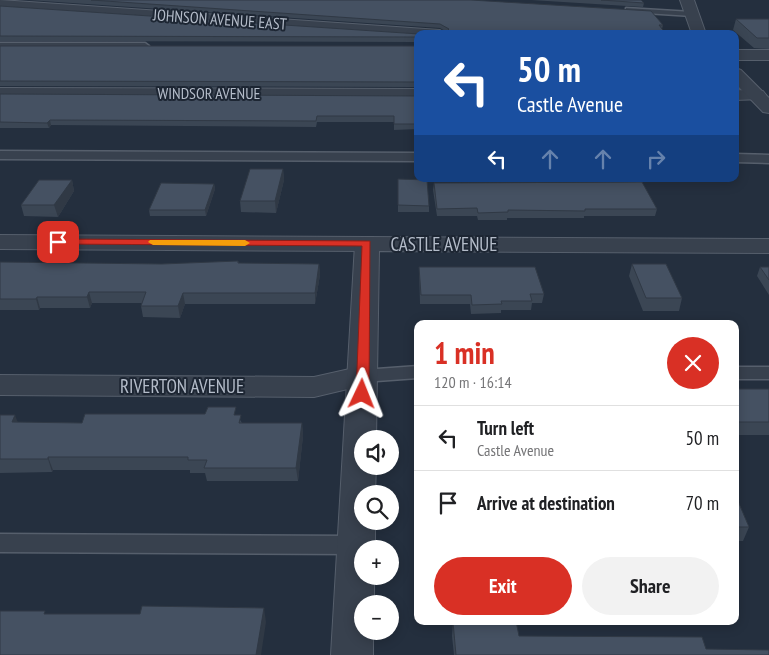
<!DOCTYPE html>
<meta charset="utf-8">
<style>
:root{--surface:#fff;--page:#f2f2f2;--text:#202124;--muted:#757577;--line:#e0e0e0;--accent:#d93025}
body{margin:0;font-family:"PT Sans Narrow",sans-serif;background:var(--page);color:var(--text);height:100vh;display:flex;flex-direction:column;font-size:19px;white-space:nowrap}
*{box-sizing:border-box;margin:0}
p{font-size:16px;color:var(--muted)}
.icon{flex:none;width:28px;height:28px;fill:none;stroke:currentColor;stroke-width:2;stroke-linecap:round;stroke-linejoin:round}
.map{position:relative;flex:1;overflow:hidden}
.details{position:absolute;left:414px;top:320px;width:325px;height:305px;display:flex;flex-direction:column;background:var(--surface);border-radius:10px;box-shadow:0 2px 12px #0003}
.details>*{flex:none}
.top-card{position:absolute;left:414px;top:30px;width:325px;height:152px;border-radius:10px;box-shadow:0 2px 12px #0003;background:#1a4fa0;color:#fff;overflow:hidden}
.controls{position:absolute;left:354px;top:430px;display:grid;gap:10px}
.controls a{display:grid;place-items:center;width:45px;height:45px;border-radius:50%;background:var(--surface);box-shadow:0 2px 12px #0003;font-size:25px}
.pin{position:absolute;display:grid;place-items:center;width:42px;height:42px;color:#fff;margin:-21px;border-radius:10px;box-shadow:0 2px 8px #0006}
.me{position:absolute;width:55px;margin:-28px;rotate:2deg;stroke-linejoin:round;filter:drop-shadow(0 0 4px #0008)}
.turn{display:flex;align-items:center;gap:18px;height:105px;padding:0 20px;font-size:22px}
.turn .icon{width:65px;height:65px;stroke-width:2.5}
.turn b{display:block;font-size:35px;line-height:42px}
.lanes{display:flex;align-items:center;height:48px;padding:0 20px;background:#0003;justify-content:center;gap:25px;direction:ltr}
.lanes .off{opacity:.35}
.round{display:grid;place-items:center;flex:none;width:52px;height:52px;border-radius:26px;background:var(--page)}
.head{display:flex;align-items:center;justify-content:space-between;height:85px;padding:0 20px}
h1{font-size:30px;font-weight:800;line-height:38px;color:var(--accent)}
.action{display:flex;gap:10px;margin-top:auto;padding:10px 20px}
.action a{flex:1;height:58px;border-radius:30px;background:var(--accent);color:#fff;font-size:20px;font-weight:800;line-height:58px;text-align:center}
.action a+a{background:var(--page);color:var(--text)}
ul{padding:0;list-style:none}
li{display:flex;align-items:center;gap:15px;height:65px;padding:0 20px;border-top:1px solid var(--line)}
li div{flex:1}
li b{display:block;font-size:19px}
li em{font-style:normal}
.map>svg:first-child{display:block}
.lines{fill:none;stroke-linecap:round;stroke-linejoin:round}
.service-casing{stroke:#565f6c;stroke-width:3}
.minor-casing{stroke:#565f6c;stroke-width:2}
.tertiary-casing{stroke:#565f6c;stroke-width:2}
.service{fill:#38414e;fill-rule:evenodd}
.minor{fill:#38414e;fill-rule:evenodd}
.tertiary{fill:#38414e;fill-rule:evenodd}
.wall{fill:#3b4654}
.shaded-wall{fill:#303945}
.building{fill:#455162;stroke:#303945}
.route{fill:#d93025;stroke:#8d1f18}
.slow{fill:#f59e0b}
.labels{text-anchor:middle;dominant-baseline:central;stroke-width:4;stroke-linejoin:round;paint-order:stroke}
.far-street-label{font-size:16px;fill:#b4bcc9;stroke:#1d2633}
.street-label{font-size:19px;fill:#b4bcc9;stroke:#1d2633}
</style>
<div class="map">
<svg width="769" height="655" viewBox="0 0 769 655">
<rect width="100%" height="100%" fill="#242f3e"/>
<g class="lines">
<defs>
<path id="service" d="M626,8L692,12L696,14L692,16L629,12H626Z
M0,43H145L149,46L145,49H0Z
M0,151L418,153V161L0,159Z
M735,154L769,155V163L735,162Z
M418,366V378L363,382L357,380L354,376L357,372L363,370Z
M735,367H769V379H735Z
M0,534L356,536L364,539L367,545L365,549H362V552L356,554L0,552Z"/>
<path id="minor" d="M0,0L440,30L447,34H418V37L0,8Z
M735,50H769V60H735Z
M0,88L418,89V99L0,98Z
M735,90L763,91L766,95L763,99L735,100Z
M0,235L367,237L375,239L379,244L375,249L367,251L0,249Z
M363,366L373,369L378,376L373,383L314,397L0,395V375L314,377Z"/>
<path id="tertiary" d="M680,0H694L706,34H692Z
M735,68L741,70L769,98V113L763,112L735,83Z
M367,237L769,239V253L379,251L376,439H362V466H376L375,494H362V521H375V549H362V576H374V604H362V631H373V655H331L355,244L359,239Z"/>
</defs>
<!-- service casing -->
<use href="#service" class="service-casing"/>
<!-- minor casing -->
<use href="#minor" class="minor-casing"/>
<!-- tertiary casing -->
<use href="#tertiary" class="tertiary-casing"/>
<!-- service -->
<use href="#service" class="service"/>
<!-- minor -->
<use href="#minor" class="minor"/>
<!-- tertiary -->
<use href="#tertiary" class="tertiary"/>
</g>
<!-- wall -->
<path class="wall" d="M28,0H471L663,25L662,29L418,34V42L0,41V6L419,34L445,31L440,28Z
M531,0H641L644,3L643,7Z
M736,19H769V49L754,48L733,30Z
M0,46H418V87L0,86Z
M0,94L418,96V129L394,130V122H317L316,127L51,125L49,128H0Z
M283,169L284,180L276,213L241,212L240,201Z
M398,179L429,206V212H398Z
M72,180L74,191L58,217L24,216L21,205Z
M434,183L657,209L655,216H584V218H507V220H478L477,216H437L433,190Z
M214,184L215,189L206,216H150L149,210Z
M238,261L239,263L319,264L320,275L315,304H185L180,318L143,317L141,306L142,303H92L90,308H40L39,310H0V262L162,264Z
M632,264L682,298L679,311H643L629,276Z
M419,267L544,294L542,303H532L531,310H501V313L471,314L470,304H420Z
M760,267H769V295L757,276Z
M735,389H769V435H735Z
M0,415L18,422L82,423L237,415L242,423H302L303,436L298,481H207L205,473H190V470H53L52,472L0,473Z
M735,494L749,527L743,541H735Z
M453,622L519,636L706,649L769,655H454L452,636Z"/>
<!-- shaded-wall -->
<path class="shaded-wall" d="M50,120L51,125L49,128L47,123Z
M283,169L284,180L276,213L275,201Z
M72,180L74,191L58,217L54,205Z
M214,184L215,189L206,216L205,210Z
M319,264L320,275L315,304V293Z
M89,292L92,303L90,308L87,297Z
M183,293L185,304L180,318L178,306Z
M37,297L40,308L39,310L36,299Z
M15,415L20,428L12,422Z
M302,423L303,436L298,481L296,468Z
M48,457L53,470L52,472L48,459Z
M264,608L266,622L261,655H256Z"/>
<!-- building -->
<path class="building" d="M91,0H471L651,11L663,25H659L666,34H418V37L0,36V6L419,34L420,31H447L449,29L440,24Z
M601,0H641L644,3Z
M736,19H769V38H757Z
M0,46H418V82L0,81Z
M0,94L418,96V124H394V116H317L316,121L50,120L47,123L0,122Z
M250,169H283L275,201H240Z
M398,179L427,180L429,206L398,205Z
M39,180H72L54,205H21Z
M642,182L657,209H585V211L508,210V212L478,213L477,208L437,209L434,183Z
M161,183L214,184L205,210H149Z
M238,261V263L319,264L315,293H183L178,306H141L146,292H89L87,297H37L36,299H0V262L162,264Z
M632,264H666L682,298H646Z
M419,267H535L544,294H530L532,301H501L502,304L472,305L471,295H421Z
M760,267H769V280Z
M735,389H769V422H736L735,420Z
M208,407H236L234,415H241L239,423H302L296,468H204L207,460H188V457H48V459H0V415H15L12,422L82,423L85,414H205Z
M735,494L749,527H735Z
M142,606L264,608L256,655H0V611H45L44,614H140Z
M487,621H516L519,636L702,637L706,649L769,650V655H456L453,622Z"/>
<!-- route -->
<path class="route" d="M58,239L370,241L369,394L362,399L356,394L362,246L55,244L53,242Z"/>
<!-- slow -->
<path class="slow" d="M150,240H245L250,243L245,246L153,245L148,242Z"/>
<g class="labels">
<!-- far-street labels -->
<g class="far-street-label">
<text transform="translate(220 19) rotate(4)">JOHNSON AVENUE EAST</text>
<text x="209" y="93">WINDSOR AVENUE</text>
</g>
<!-- street labels -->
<g class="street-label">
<text x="444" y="244">CASTLE AVENUE</text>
<text x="182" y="386">RIVERTON AVENUE</text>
</g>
</g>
</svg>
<div class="controls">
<a><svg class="icon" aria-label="sound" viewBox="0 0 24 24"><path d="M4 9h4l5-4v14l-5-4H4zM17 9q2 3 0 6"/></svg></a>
<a><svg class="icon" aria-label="search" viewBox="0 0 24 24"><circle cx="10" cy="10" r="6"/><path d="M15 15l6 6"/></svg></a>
<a>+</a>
<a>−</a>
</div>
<div class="pin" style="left:58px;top:242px;background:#d93025"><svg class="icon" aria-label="arrive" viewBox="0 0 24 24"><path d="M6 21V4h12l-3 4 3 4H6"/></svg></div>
<svg class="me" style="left:362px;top:394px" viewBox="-20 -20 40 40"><path d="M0-17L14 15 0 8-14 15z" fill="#d93025" stroke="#fff" stroke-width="4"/></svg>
<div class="top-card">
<div class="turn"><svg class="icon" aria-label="left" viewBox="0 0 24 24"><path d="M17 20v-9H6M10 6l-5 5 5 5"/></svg><div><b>50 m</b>Castle Avenue</div></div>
<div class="lanes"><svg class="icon" aria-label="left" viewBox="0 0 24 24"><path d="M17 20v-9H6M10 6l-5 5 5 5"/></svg><svg class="icon off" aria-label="ahead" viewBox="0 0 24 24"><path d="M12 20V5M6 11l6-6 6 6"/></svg><svg class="icon off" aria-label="ahead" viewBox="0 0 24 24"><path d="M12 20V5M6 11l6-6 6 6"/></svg><svg class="icon off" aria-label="right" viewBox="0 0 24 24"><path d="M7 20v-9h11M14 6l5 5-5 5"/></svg></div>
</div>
<section class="details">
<div class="head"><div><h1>1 min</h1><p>120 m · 16:14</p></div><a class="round" style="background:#d93025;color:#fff"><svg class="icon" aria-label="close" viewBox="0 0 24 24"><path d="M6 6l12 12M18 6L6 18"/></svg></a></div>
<ul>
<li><svg class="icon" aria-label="left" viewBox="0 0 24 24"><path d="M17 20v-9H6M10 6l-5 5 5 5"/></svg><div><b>Turn left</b><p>Castle Avenue</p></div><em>50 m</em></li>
<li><svg class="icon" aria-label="arrive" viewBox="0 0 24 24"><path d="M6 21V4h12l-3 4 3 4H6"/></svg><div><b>Arrive at destination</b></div><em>70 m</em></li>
</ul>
<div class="action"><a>Exit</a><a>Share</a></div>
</section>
</div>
